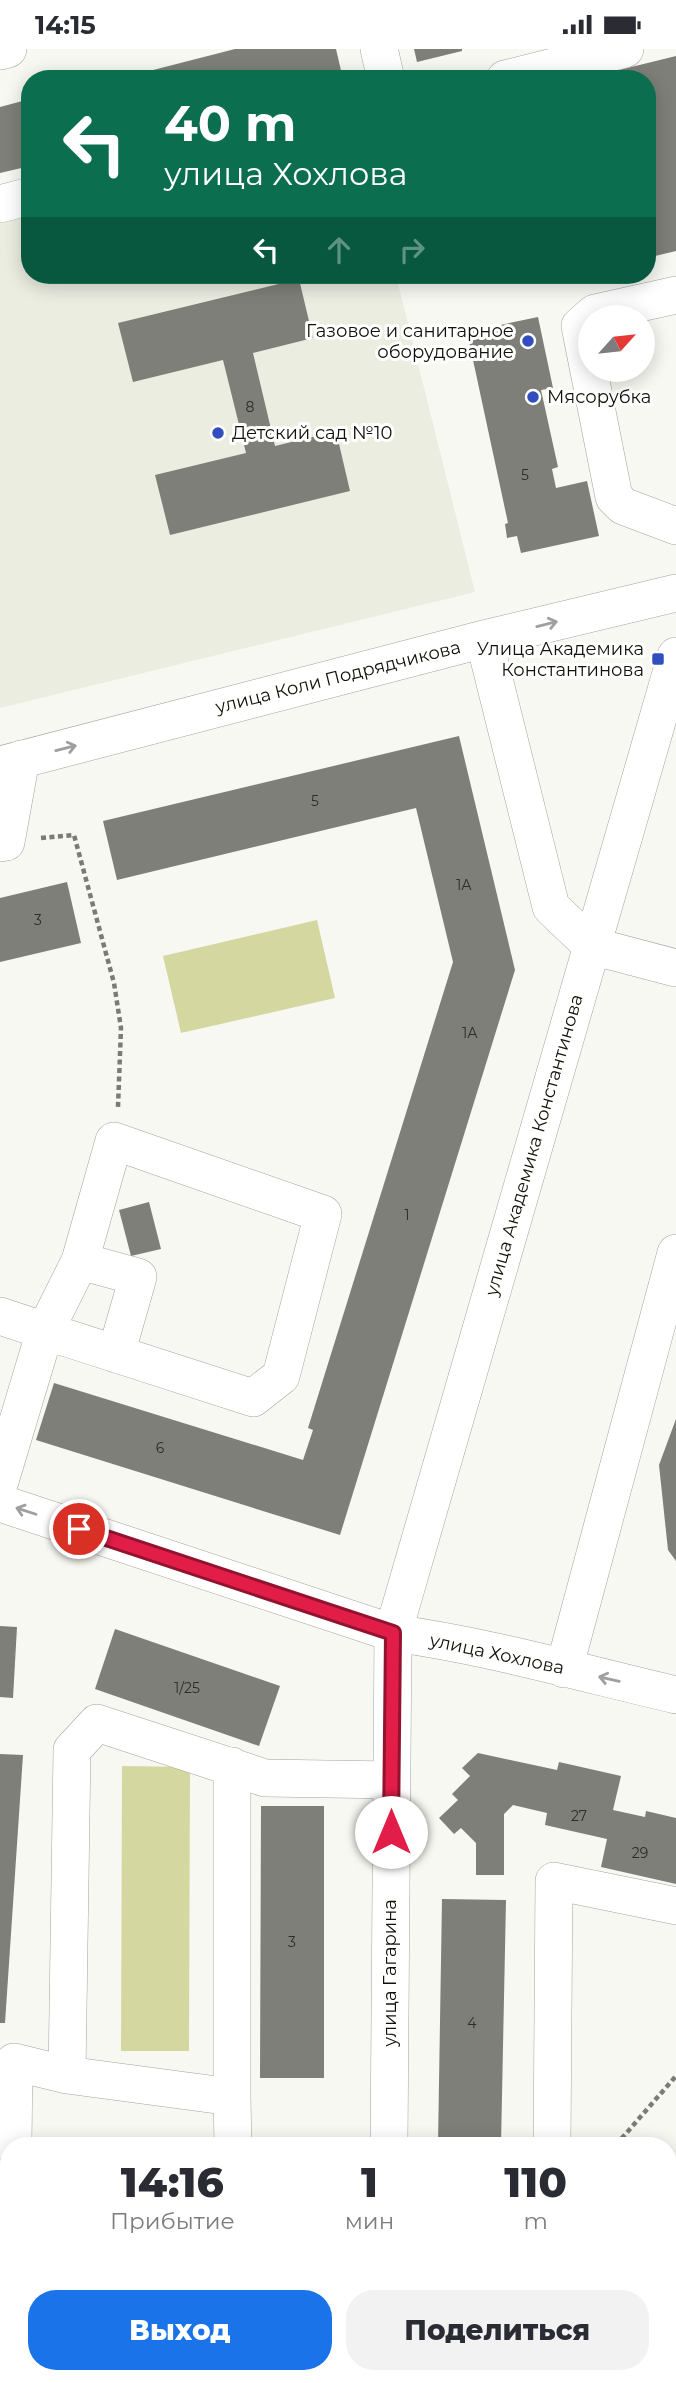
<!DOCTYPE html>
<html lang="ru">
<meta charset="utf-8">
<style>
:root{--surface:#fff;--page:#f2f2f3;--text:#2b2b33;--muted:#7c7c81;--accent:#1a73e8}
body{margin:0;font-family:Montserrat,sans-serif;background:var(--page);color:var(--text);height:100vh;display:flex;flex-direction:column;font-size:26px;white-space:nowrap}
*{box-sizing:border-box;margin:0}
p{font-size:23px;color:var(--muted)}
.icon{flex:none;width:38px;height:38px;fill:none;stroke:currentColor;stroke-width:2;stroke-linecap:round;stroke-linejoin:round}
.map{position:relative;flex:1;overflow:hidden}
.sheet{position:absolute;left:0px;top:2088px;width:677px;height:247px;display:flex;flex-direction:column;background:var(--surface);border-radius:28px 28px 0 0;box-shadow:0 4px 18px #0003}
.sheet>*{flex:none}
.banner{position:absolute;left:21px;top:21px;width:635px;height:214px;border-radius:28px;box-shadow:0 4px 18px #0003;background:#0b6e4f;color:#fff;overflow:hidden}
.needle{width:46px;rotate:63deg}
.controls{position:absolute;left:578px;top:256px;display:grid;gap:14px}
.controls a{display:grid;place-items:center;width:77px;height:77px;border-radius:50%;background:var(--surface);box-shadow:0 4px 18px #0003;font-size:35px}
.pin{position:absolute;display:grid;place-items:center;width:60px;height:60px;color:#fff;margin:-30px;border:4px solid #fff;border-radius:50%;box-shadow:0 2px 7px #0007}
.me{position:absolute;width:77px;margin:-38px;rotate:0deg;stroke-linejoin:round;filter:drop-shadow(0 0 5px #0008)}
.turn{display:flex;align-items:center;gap:24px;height:147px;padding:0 28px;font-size:32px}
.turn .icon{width:91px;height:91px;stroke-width:2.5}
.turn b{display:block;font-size:49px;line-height:60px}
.lanes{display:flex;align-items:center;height:66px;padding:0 28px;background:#0003;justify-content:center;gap:35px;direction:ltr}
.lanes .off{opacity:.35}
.eta{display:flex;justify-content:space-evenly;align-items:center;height:119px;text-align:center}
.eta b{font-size:42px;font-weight:800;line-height:49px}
.action{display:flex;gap:14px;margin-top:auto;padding:14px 28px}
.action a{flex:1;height:80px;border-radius:28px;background:var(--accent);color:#fff;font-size:28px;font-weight:800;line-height:80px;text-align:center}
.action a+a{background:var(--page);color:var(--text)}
.status{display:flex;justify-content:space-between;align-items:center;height:49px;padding:0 35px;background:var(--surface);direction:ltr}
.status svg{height:19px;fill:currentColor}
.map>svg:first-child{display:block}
.built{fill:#ecede1}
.green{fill:#d5d7a0}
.building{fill:#7e7f79}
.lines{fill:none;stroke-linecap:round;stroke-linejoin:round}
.minor-casing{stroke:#a3a49e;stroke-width:38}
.path{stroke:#7a7a76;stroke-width:4.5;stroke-dasharray:5 3.5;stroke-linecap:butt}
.minor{stroke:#fff;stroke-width:37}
.oneway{stroke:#9f9f9f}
.route-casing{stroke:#92132f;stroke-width:18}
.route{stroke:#e11d48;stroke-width:12}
.poi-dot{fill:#314ebf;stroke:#fffffe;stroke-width:2.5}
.labels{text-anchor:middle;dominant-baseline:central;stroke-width:6;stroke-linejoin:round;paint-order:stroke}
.number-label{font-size:14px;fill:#2c2c29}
.poi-label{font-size:18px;fill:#10100e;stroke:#fffffe;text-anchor:end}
.street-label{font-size:18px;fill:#10100e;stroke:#fffffe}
</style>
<div class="status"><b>14:15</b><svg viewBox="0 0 49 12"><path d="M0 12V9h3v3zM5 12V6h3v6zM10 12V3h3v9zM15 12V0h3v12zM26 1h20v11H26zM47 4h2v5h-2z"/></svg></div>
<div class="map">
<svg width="676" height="2334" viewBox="0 0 676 2334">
<rect width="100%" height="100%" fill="#f8f8f3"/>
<!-- built -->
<path class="built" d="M30,160V226H396L475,543L0,659V167Z"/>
<!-- green -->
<path class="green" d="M317,871L335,949L181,984L163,907Z
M122,1717L190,1718L189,2002H121Z"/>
<!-- building -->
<path class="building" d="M235,0H336L343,30H118Z
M414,0H462V2L417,13Z
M676,7V202L655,207L651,191L648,192V30H609L607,24Z
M30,50V117L0,124V58Z
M299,230L313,289L253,304L275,397L336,382L350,442L170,486L155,426L246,404L223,311L133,333L118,274Z
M538,268L553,339L541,341L558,418L552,420L556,439L587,432L599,487L521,504L517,487L507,489L505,475L508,474L467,283Z
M459,687L515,921L340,1486L36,1391L54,1334L303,1411L313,1381L308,1379L453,913L416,759L117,831L103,772Z
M67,833L81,894L0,913V849Z
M149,1153L161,1200L131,1207L119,1161Z
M676,1370V1512L668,1501L659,1416Z
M0,1577L17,1578L13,1649L0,1648Z
M115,1580L280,1637L259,1697L95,1640Z
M478,1704L557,1721L559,1713L621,1727L613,1761L645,1768L646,1762L676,1769V1835L601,1818L607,1790L545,1776L547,1764L513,1756L504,1765V1826H476V1794L461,1779L454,1785L439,1769L458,1751L452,1745L470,1727L462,1719Z
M0,1705L23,1706L5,1974H0Z
M261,1757H324V2029H260Z
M442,1850L506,1851L501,2096H438Z
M668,2189L676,2190V2334H622L623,2326H668Z
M40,2326H104V2334H40Z
M260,2326H323V2334H260Z
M439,2326H498V2334H439Z"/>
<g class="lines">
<defs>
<path id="minor" d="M379,0L386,30
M0,2L8,0
M505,30L625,0
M0,155L30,147
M590,268L580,277L614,448L623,457L676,477
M590,268L595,264L676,246
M484,590L551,858L592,897L676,919
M0,716L484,590L676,544
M0,794L6,793L21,710
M80,1212L138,1228L116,1305
M0,1267C84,1295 168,1322 253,1349L281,1327L323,1165L114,1092L80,1212L45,1282L0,1432
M0,1454L393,1584C488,1597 582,1624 676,1646
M564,1620L676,1204
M67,2026L72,1701L97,1674L265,1729L392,1731
M232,2048L233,2096
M13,2096L14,2013L67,2026L232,2048V1717
M389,2096L393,1584L676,607
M552,2096L554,1832L676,1857
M551,2326V2334
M11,2334V2326
M239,2334V2326
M387,2334V2326"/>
</defs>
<!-- minor casing -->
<use href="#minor" class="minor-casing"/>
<!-- path -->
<path class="path" d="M41,789L74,786L114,934L121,979L118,1058
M616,2096L676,2027"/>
<!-- minor -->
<use href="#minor" class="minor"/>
</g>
<!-- one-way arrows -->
<defs><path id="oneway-shaft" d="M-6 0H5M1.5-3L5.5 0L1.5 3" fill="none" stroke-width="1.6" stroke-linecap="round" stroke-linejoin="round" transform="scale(1.75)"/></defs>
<g class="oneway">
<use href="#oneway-shaft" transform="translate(547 575) rotate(-14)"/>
<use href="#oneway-shaft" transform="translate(66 699) rotate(-14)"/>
<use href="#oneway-shaft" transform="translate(26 1462) rotate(-162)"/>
<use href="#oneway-shaft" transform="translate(609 1630) rotate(-167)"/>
</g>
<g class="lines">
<defs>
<path id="route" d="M79,1480L393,1584L391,1783"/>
</defs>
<!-- route casing -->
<use href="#route" class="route-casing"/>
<!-- route -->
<use href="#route" class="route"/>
</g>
<!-- markers -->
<g class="poi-dot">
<circle cx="528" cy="292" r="7"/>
<circle cx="533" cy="348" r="7"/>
<circle cx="218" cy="384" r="7"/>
<rect x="651" y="603" width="14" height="14" rx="3.5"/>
</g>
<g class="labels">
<!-- number labels -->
<g class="number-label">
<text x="250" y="358">8</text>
<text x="525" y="426">5</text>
<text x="315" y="752">5</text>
<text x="464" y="836">1А</text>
<text x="38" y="871">3</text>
<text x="470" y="984">1А</text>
<text x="407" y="1166">1</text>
<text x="160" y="1399">6</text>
<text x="187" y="1639">1/25</text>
<text x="579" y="1767">27</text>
<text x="640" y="1804">29</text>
<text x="292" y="1893">3</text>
<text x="472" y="1974">4</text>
</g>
<!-- poi labels -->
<g class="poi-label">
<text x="514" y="282">Газовое и санитарное<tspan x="514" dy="21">оборудование</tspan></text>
<text x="547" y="348" text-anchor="start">Мясорубка</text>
<text x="232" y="384" text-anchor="start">Детский сад №10</text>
<text x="644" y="600">Улица Академика<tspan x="644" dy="21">Константинова</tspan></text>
</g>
<!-- street labels -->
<g class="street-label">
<text transform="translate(338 628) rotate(-14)">улица Коли Подрядчикова</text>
<text transform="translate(534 1096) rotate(-74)">улица Академика Константинова</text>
<text transform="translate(497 1605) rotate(12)">улица Хохлова</text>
<text transform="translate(390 1924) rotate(-90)">улица Гагарина</text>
</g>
</g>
</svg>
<div class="controls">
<a><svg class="needle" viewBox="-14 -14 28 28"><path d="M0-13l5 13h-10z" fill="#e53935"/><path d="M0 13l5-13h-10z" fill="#7c7c81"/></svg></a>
</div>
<div class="pin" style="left:79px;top:1480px;background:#d93025"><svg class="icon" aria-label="arrive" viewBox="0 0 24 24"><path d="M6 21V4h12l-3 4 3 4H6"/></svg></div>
<svg class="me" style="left:391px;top:1783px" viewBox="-20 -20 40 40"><circle r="19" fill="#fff"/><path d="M0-13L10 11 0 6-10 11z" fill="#e11d48"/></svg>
<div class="banner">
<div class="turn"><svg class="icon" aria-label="left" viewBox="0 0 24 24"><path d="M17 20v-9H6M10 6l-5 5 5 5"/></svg><div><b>40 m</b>улица Хохлова</div></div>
<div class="lanes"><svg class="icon" aria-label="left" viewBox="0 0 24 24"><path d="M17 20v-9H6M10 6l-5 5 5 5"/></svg><svg class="icon off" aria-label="ahead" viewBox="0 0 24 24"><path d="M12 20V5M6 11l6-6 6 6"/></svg><svg class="icon off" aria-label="right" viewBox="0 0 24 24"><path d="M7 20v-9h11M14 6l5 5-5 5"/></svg></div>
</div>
<section class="sheet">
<div class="eta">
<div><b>14:16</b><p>Прибытие</p></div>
<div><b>1</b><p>мин</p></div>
<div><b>110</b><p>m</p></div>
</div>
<div class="action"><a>Выход</a><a>Поделиться</a></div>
</section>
</div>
